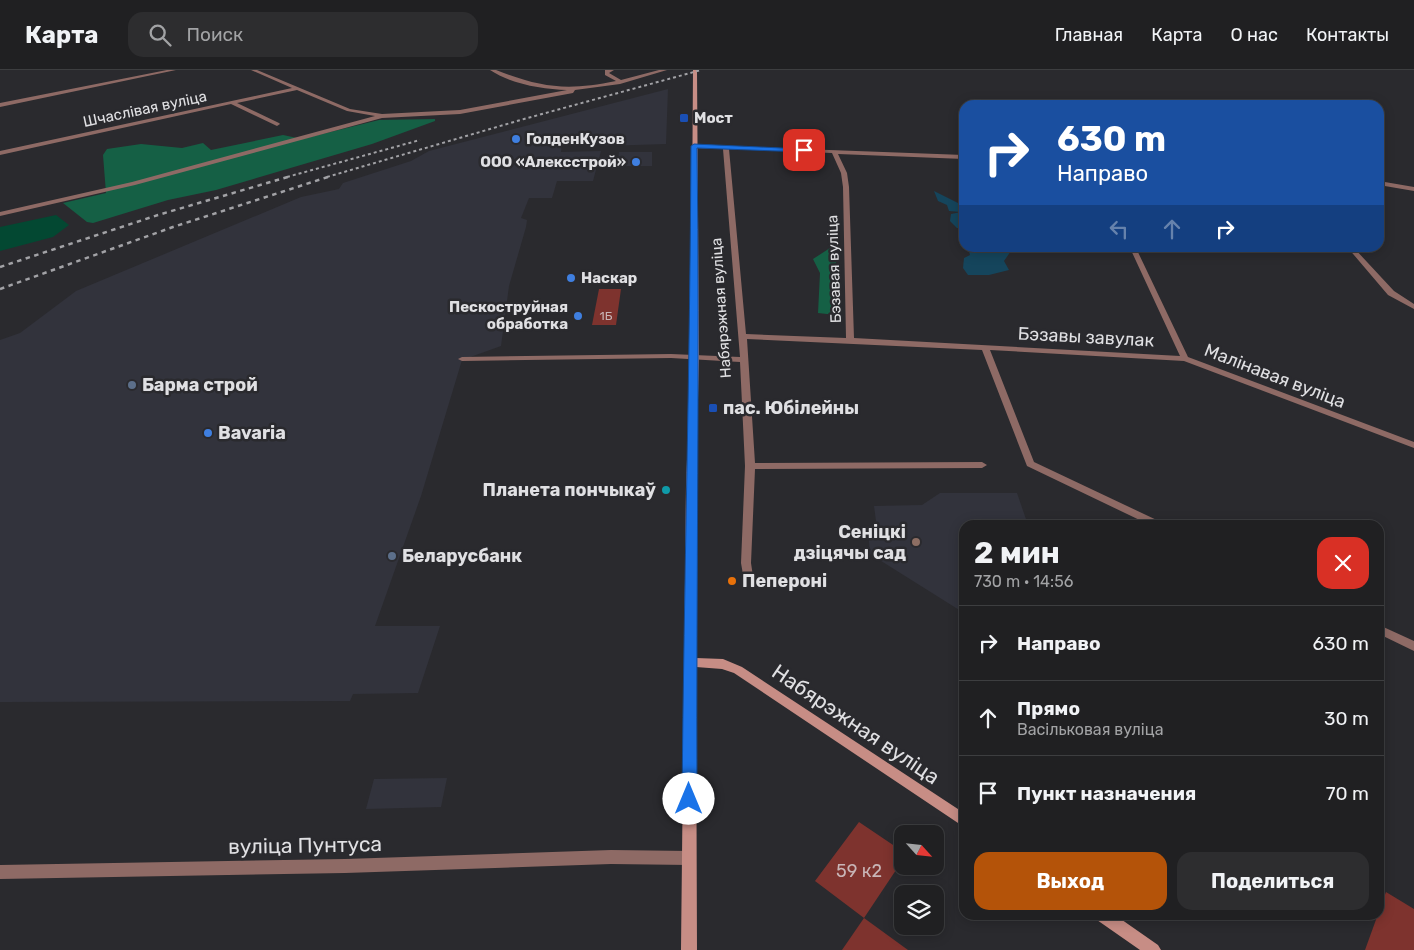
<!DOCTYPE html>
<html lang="ru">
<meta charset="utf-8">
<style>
:root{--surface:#202022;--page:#2d2d2f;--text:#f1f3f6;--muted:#a2a3a5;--line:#3d3e40;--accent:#b45309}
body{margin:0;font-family:Rubik,sans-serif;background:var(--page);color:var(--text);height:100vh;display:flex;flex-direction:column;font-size:19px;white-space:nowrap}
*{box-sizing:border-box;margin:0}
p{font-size:16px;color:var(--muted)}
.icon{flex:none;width:28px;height:28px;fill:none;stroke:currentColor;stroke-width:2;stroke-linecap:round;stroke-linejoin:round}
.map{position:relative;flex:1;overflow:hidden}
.side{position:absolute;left:959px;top:450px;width:425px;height:400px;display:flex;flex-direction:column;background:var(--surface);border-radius:15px;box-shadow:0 2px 12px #0003,0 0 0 1px var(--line)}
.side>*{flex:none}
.top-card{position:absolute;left:959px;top:30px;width:425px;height:152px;border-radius:15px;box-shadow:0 2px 12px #0003,0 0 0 1px var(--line);background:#1a4fa0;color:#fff;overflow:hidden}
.needle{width:32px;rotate:117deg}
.buttons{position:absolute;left:894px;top:755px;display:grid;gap:10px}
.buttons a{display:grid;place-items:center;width:50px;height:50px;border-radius:10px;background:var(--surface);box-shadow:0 2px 12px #0003,0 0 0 1px var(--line);font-size:25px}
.pin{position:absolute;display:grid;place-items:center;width:42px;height:42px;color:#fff;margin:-21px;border-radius:10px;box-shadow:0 2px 8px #0006}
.me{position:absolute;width:55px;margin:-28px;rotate:0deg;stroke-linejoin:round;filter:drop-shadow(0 0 4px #0008)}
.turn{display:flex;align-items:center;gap:18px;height:105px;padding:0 15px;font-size:22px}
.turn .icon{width:65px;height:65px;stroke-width:2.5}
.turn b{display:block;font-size:35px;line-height:42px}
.lanes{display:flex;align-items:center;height:48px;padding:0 15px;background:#0003;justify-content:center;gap:25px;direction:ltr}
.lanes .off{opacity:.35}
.round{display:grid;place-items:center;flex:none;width:52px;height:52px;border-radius:15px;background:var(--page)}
.headline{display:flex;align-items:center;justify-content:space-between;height:85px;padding:0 15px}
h1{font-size:30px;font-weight:700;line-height:38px}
.primary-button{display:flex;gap:10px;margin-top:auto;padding:10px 15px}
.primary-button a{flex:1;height:58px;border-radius:15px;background:var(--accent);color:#fff;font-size:20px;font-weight:700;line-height:58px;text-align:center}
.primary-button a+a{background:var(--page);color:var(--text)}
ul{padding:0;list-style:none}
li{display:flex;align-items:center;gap:15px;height:75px;padding:0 15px;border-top:1px solid var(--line)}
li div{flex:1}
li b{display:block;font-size:19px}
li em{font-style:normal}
header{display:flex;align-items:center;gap:30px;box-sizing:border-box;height:70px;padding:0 25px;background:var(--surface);border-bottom:1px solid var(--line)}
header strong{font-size:24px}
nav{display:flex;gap:28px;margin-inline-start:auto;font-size:18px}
.search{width:350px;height:45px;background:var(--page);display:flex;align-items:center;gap:12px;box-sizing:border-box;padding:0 18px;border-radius:15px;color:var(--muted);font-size:19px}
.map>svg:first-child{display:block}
.built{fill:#32333c}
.green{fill:#034832}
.forest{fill:#156045}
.water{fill:#15455c}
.building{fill:#7e332e}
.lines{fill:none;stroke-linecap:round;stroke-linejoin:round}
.street{fill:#8e6a65;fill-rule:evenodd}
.secondary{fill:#c78d85;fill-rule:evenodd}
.rail-far1{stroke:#a2a2a6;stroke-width:2;stroke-dasharray:3 3;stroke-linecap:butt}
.rail{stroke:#a2a2a6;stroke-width:2.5;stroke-dasharray:4.5 4.5;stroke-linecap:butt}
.route{fill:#1a73e8;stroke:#114b97}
.transit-dot{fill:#1a4fb4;stroke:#2a2a2e;stroke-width:2}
.shop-dot{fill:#3f7fe0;stroke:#2a2a2e;stroke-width:2}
.service-dot{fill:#5c6f8a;stroke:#2a2a2e;stroke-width:2}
.culture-dot{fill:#0f9aa8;stroke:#2a2a2e;stroke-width:2}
.education-dot{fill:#8d6e63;stroke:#2a2a2e;stroke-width:2}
.food-dot{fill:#e8710a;stroke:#2a2a2e;stroke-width:2}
.labels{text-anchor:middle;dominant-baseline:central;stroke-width:5;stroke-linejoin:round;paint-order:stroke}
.far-number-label{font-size:12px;fill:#c8b5b6}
.far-street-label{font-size:15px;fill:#e0e0e3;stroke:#2a2a2e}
.far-poi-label{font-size:15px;font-weight:bold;fill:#e0e0e3;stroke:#2a2a2e;text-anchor:start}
.street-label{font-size:18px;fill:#e0e0e3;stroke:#2a2a2e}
.poi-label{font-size:18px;font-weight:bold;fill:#e0e0e3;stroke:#2a2a2e;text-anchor:start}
.near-number-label{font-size:18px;fill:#c8b5b6}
.near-street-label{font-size:21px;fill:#e0e0e3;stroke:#2a2a2e}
</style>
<header>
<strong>Карта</strong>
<div class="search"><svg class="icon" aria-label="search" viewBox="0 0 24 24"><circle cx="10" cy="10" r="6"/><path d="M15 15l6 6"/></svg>Поиск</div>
<nav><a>Главная</a><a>Карта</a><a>О нас</a><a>Контакты</a></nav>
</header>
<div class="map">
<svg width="1414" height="880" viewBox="0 0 1414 880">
<rect width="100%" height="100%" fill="#2a2a2e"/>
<!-- built -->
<path class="built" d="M668,19L666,74L604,76L596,72L562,73L561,82L601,81L593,111H557L552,128H529L521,148L527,150L526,157L509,216L501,276L462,290L421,426L375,556H440L418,623L353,624L350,631L0,632V270L20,263L76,221L301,127L339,119L343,113L411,91L429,81Z
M619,82H652V96H617Z
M940,423H1017L1028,455H964V543L870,484L868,460L876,451L874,436L922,435Z
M447,708L441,737L366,739L374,709Z"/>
<!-- green -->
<path class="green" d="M56,145L69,155L53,167L0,181V157Z"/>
<!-- forest -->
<path class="forest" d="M435,49V51L372,74L216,120L168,130L93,153L87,152L63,133L106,123L103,85L107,79L141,74L182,78L203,73L211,80L283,65L302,69L379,50Z
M830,178L836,185V245L818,243L820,203L813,189Z"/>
<!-- water -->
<path class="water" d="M934,121L964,136V159L957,158L950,151L951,144L961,142L949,141L947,135L938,131Z
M968,178H1013L1004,191L1009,200L989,205H968L963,198L964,188L970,185Z"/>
<!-- building -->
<path class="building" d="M599,219H621L616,255H592Z
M859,752L902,781V791L864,848L815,811Z
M1386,822L1414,839V880H1365Z
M864,848L908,880H842Z"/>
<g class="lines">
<!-- street -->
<path class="street" d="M167,0H176L0,37V33Z
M251,0H257L350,39L382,44L460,40L567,20C542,19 511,14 490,0H496C541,18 568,21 616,11L605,5V0H614L609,3L621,10L659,0H667L620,14L575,20L573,23L460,44L382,48L135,115L0,146V142L132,112L375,46L347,41L297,20L237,33L279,53L280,54L277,56L231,34L0,85V81L292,18Z
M692,75L964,85V89L838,84L847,103L849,117L854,268L1180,286L1130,178H1136L1188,287L1414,372V378L1184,291L990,280L1034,392L1163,453L1164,455H1150L1027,396L982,280L747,269L755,393L982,392L987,395L982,398L755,399L751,493L754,513L753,516H745L741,493L745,396L740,292L671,288L462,291L458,289L462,287L671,284L740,287L723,79L694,78L692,77ZM729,79L832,83L841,103L843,117L846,268L746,264Z
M1379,111L1414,117V121L1379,115Z
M1348,178H1354L1394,221L1414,234V239L1388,225Z
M1379,555L1414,571V581L1379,564Z
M611,780L689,781L694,783L696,788L694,793L689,795L611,794L345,803L0,809V795L345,789Z"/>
<!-- secondary -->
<path class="secondary" d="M693,0H697L699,287L696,415V588L723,589L742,597L964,743V757L734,603L722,599L696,597L697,880H681L686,415L691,287Z
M1095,845H1115L1158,875L1161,880H1140L1097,850Z"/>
<!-- rail-far1 -->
<path class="rail-far1" d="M287,107L420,70
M327,107L524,49L701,0"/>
<!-- rail -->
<path class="rail" d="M0,197L158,145L291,106
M0,219L173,157L331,106"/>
</g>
<!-- route -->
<path class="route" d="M694,74L804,79L807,80L804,82L697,78C700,295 696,512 697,729L695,734L689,736L684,734L682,729C684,511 690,294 691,76Z"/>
<!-- markers -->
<g class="transit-dot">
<rect x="679" y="43" width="10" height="10" rx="2.5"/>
<rect x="708" y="333" width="10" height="10" rx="2.5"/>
</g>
<g class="shop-dot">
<circle cx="516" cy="69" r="5"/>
<circle cx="636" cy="92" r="5"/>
<circle cx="571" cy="208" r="5"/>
<circle cx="578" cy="246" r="5"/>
<circle cx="208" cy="363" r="5"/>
</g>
<g class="service-dot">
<circle cx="132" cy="315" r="5"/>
<circle cx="392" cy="486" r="5"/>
</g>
<circle class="culture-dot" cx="666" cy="420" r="5"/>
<circle class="education-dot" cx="916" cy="472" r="5"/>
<circle class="food-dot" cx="732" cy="511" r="5"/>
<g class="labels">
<!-- far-number labels -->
<g class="far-number-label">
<text x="606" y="246">1Б</text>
</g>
<!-- far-street labels -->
<g class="far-street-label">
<text transform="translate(145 39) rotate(-12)">Шчаслівая вуліца</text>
<text transform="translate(834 199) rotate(-92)">Бэзавая вуліца</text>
<text transform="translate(721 238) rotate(-94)">Набярэжная вуліца</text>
</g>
<!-- far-poi labels -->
<g class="far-poi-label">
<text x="694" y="48">Мост</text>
<text x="526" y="69">ГолденКузов</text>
<text x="626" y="92" text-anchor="end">ООО «Алексстрой»</text>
<text x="581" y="208">Наскар</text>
<text x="568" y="237" text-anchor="end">Пескоструйная<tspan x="568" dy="17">обработка</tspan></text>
</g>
<!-- street labels -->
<g class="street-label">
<text transform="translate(1086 267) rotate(3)">Бэзавы завулак</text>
<text transform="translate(1275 306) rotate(21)">Малінавая вуліца</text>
</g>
<!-- poi labels -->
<g class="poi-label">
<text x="142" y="315">Барма строй</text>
<text x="723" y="338">пас. Юбілейны</text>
<text x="218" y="363">Bavaria</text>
<text x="656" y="420" text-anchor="end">Планета пончыкаў</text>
<text x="906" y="462" text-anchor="end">Сеніцкі<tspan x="906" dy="21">дзіцячы сад</tspan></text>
<text x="402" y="486">Беларусбанк</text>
<text x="742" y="511">Пепероні</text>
</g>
<!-- near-number labels -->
<g class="near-number-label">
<text x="859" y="801">59 к2</text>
</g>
<!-- near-street labels -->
<g class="near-street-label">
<text transform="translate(856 654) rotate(34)">Набярэжная вуліца</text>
<text transform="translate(305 775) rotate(-1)">вуліца Пунтуса</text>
</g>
</g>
</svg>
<div class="buttons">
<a><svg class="needle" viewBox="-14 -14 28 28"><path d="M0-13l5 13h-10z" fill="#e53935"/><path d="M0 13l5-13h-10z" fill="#a2a3a5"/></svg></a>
<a><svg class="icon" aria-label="layers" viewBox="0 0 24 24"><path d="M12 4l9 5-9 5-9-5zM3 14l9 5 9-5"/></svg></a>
</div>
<div class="pin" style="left:804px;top:80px;background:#d93025"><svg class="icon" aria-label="arrive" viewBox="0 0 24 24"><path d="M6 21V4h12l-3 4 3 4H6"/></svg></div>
<svg class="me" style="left:689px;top:729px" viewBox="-20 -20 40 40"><circle r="19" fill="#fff"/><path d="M0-13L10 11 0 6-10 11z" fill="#1a73e8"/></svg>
<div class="top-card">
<div class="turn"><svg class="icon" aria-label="right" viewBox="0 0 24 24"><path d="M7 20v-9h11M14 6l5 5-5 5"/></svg><div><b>630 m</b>Направо</div></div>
<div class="lanes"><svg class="icon off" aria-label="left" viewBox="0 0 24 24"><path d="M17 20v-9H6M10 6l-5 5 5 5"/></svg><svg class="icon off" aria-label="ahead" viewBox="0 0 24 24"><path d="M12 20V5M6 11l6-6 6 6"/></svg><svg class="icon" aria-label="right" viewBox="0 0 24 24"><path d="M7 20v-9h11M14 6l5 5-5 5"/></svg></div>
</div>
<section class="side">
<div class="headline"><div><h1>2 мин</h1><p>730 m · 14:56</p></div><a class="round" style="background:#d93025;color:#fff"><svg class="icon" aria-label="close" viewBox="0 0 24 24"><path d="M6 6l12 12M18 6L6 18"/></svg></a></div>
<ul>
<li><svg class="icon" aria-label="right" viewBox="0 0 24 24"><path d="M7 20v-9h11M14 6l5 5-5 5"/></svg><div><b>Направо</b></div><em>630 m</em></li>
<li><svg class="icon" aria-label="ahead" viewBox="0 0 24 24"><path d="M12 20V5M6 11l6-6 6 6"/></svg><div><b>Прямо</b><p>Васільковая вуліца</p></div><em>30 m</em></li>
<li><svg class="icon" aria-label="arrive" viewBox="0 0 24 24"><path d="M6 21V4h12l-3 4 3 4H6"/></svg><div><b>Пункт назначения</b></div><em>70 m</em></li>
</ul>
<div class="primary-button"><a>Выход</a><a>Поделиться</a></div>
</section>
</div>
